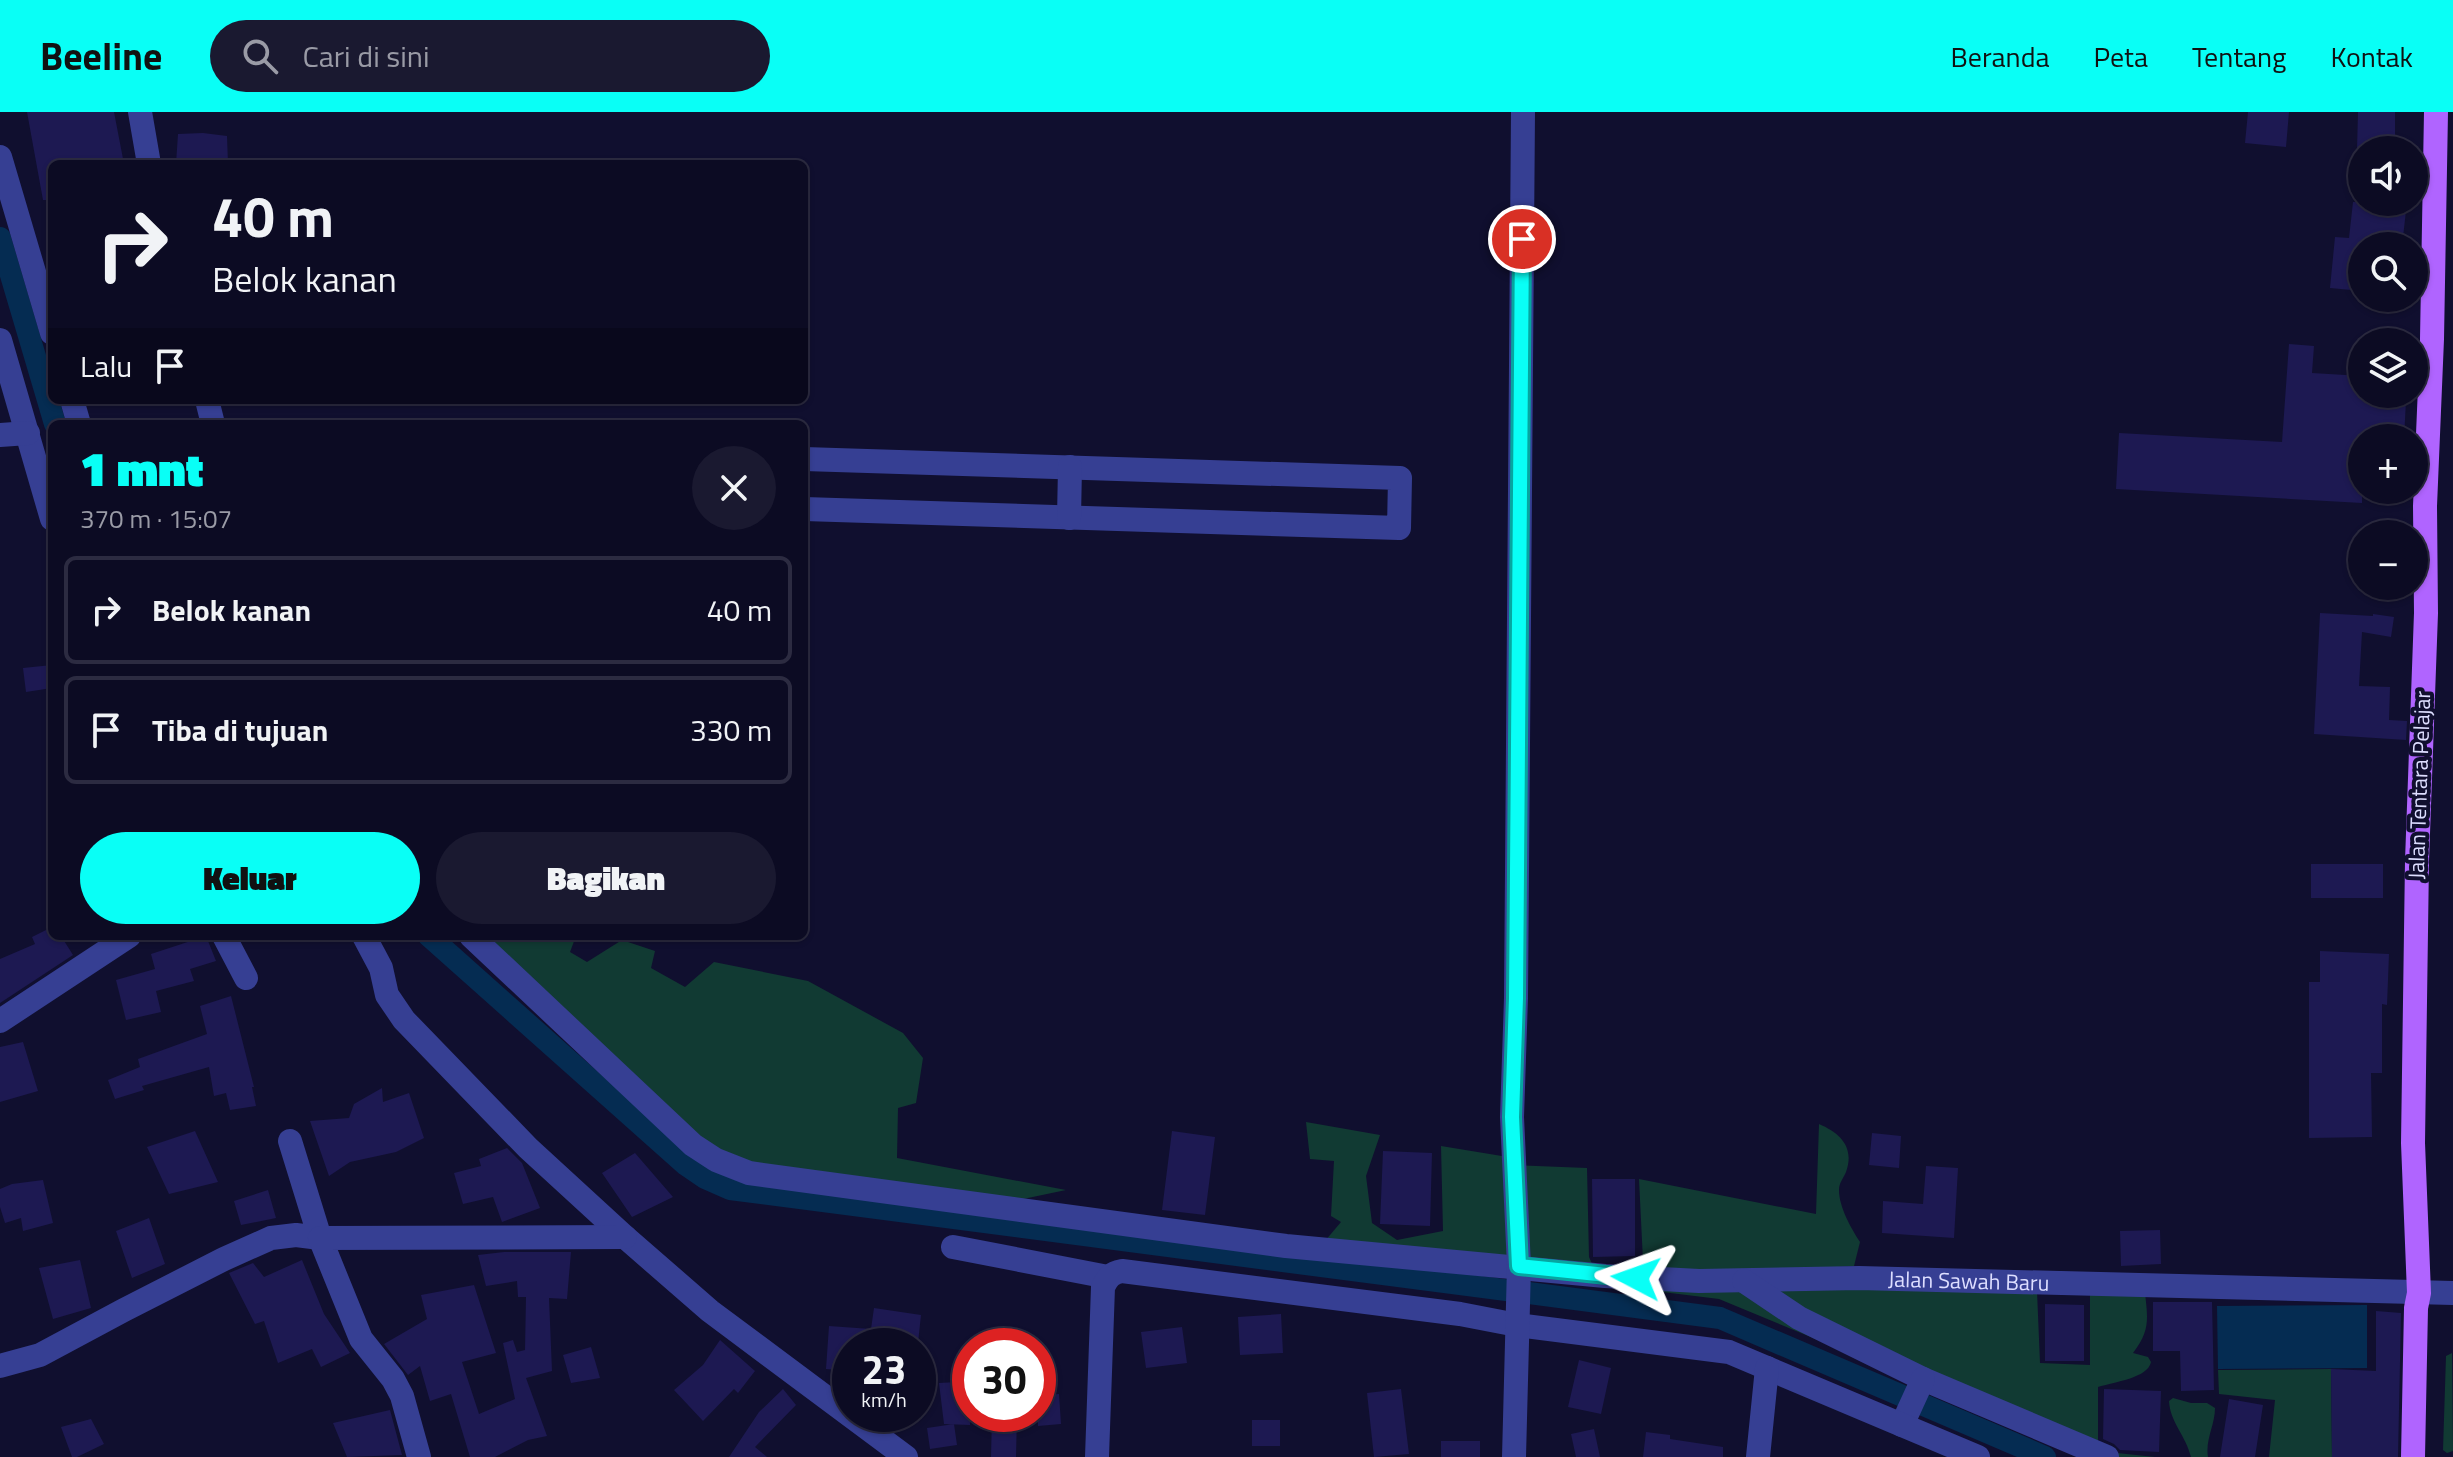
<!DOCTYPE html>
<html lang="id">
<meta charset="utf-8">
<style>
:root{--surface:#0c0b23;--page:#1a1930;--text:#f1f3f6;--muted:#9a9ba6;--line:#2c2b41;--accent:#09fff6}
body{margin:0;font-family:"Titillium Web",sans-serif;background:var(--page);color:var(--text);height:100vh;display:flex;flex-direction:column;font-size:30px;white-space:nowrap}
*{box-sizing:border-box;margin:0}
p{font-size:26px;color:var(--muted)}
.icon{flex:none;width:44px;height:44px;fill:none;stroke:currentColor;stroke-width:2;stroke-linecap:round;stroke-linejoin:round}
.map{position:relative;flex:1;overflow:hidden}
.panel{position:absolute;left:48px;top:308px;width:760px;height:520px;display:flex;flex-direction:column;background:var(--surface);border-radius:12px;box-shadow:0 2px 6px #0004,0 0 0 2px var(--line)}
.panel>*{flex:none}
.hud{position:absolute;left:48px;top:48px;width:760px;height:244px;border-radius:12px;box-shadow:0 2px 6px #0004,0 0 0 2px var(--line);background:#0c0b23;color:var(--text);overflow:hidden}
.controls{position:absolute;left:2348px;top:24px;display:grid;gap:16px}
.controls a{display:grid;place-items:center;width:80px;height:80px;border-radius:50%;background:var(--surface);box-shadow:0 2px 6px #0004,0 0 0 2px var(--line);font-size:40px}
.speed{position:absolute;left:832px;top:1216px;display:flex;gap:16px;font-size:40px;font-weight:700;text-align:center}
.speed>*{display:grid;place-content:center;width:104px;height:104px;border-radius:50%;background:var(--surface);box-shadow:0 2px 6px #0004,0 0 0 2px var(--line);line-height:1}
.speed small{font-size:20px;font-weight:400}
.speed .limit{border:12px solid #d22;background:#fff;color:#111}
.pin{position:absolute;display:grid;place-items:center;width:68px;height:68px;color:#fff;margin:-34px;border:4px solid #fff;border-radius:50%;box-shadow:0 2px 8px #0007}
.me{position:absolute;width:88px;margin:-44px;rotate:274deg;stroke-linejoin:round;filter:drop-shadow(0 0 6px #0008)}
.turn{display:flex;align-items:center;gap:28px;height:168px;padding:0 32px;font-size:36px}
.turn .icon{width:104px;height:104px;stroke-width:2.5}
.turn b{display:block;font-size:56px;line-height:68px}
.then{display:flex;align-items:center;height:76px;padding:0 32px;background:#0003;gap:16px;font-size:30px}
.round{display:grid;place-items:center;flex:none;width:84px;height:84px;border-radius:42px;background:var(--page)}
.head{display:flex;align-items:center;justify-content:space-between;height:136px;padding:0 32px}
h1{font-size:48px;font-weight:800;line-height:60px;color:var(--accent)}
.button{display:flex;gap:16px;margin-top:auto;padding:16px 32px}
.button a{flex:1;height:92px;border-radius:48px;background:var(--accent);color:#111;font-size:32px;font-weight:800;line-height:92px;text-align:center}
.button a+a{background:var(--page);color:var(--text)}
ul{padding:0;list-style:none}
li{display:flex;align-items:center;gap:24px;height:108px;margin:0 16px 12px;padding:0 16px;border:4px solid var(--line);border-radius:12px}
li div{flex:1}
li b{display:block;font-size:30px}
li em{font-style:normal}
header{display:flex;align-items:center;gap:48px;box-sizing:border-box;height:112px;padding:0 40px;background:var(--accent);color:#111}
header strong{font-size:38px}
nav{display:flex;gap:44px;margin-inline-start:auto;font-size:28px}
.search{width:560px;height:72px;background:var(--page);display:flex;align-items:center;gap:20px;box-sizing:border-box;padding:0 28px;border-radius:44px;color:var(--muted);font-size:30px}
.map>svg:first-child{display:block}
.green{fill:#113a33}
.water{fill:#052c52}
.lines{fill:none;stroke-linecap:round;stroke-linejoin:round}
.canal{stroke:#052c52;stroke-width:22}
.building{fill:#1d1952}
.minor{stroke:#363f93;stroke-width:24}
.major{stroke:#b064ff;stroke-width:24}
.route-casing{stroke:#06a6a0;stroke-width:20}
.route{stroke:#09fff6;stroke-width:14}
.labels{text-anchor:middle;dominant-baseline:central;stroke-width:8;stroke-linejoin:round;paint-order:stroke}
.street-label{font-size:22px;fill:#dddeff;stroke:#100f2f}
</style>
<header>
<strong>Beeline</strong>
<div class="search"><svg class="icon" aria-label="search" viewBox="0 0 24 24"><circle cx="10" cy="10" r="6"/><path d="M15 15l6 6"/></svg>Cari di sini</div>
<nav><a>Beranda</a><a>Peta</a><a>Tentang</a><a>Kontak</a></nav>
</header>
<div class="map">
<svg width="2453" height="1345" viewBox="0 0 2453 1345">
<rect width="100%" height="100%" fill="#100f2f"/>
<!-- green -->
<path class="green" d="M489,824H576L570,840L587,850L622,828L655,839L651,856L685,875L714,850L808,869L903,921L923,946L916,991L898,996L897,1046L1066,1078L995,1093L735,1056L527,867Z
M1306,1010L1380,1023L1366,1064L1372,1111L1397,1128L1443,1119L1441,1034L1514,1046V1053L1587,1056L1589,1145L1594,1156L1325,1129L1341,1110L1331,1104L1334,1049L1310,1047Z
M1819,1012C1840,1021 1855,1035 1846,1060C1843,1067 1839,1071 1839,1078C1839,1095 1851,1116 1860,1130L1854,1154L1699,1164L1617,1154L1643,1149L1639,1067L1816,1102Z
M1622,1175L2037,1179L2040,1251L2090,1253V1181H2145C2148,1207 2150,1219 2133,1241L2148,1245L2151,1250C2148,1266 2114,1270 2098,1275V1339L2155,1345H2088L1953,1284L1719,1187Z
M2452,1241L2453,1339L2447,1341L2443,1338L2446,1244Z
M2331,1257L2332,1345H2269L2275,1288L2219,1282L2218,1258Z
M2173,1286L2191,1291H2207L2215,1296C2215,1313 2205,1328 2208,1345H2191C2186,1324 2170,1310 2169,1289Z"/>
<!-- water -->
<path class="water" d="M2367,1193V1256L2218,1257L2217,1194Z"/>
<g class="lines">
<!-- canal -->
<path class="canal" d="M0,126L55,312
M429,824L686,1053L705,1066L730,1077L1720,1206L2045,1345"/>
</g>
<!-- building -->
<path class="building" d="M27,0H114L124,52H52V88H43Z
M2248,0H2289L2286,35L2245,31Z
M2358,0H2395V38H2357Z
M203,21L227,24L228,52H176L178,22Z
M2353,90H2407L2402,134H2362V179L2330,176L2335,125L2349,126Z
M2289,232L2314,234L2312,261L2362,264V282H2394V288L2406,289L2404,326H2362V391L2116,377L2119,321L2282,330Z
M2320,501L2373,504V502L2394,505L2391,525L2362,520L2359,574L2390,575L2389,608L2407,609L2406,628L2314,622Z
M52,553V576L26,580L23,556Z
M2311,752H2383V786H2311Z
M52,815V824H61L73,843L0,891V847L35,832L32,825Z
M206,824L216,849L190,857L194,869L156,879L161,900L126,908L116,868L155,857L151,842Z
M2320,839L2389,842L2387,893L2382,892V961H2371L2372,1025L2309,1026V870H2320Z
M231,884L254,975H252L256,994L230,998L226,981L214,984L209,955L142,974L144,978L115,987L108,968L140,955L138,947L207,922L200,894Z
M23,930L38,979L0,990V935Z
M382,976L383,990L409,981L424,1026L396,1040L350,1050L329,1064L310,1009L349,1006L354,992Z
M195,1019L218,1070L169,1082L147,1035Z
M1172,1019L1215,1025L1205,1103L1162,1098Z
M1872,1021L1901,1024L1899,1056L1869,1053Z
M507,1036L522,1051L540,1096L502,1110L493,1085L463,1092L454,1061L481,1054L479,1047Z
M1383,1039L1432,1041L1430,1114L1380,1112Z
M635,1041L673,1085L632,1105L602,1061Z
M1926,1054L1958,1056L1954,1126L1882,1121L1883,1089L1923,1092Z
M1592,1067H1635V1144L1593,1145Z
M43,1068L53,1111L23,1119L21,1106L5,1111L0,1095V1077L12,1072Z
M268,1078L276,1106L241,1113L234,1089Z
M149,1106L165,1152L132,1166L116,1119Z
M2160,1118L2161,1152L2121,1154L2120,1119Z
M504,1140H571L567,1187L549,1186L552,1259L526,1266L547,1324L528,1328L495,1345H470L451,1282L430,1289L420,1254L408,1263L384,1232L427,1207L421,1183L474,1173L496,1241L462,1250L479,1302L515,1287L503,1231L513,1228L517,1240L525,1238L526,1185H518L517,1169L486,1174L478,1143Z
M80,1148L91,1196L53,1207L39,1156Z
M302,1148L324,1202L350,1241L321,1255L312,1237L278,1251L264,1209L255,1212L229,1161L253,1151L264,1165Z
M2153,1190H2212L2214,1278L2181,1279L2180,1239H2153Z
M2045,1192L2084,1193V1249H2045Z
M874,1196L921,1203L918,1231L870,1224Z
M2376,1199L2401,1201L2398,1345H2332L2331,1257L2376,1259Z
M1281,1202L1283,1241L1240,1243L1238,1205Z
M829,1214L871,1217L869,1234H850V1259L826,1257Z
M1182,1215L1187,1251L1146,1256L1141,1220Z
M720,1228L755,1259L738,1281L734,1277L703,1309L674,1278L703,1253Z
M591,1235L600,1266L571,1271L563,1243Z
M969,1239L970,1313L944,1312L939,1271L957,1270Z
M1579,1248L1611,1256L1601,1302L1568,1295Z
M783,1277L796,1293L755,1335L767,1345H729L759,1300Z
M1401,1277L1409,1342L1374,1345L1367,1281Z
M2104,1277L2161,1279L2159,1340L2120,1338L2114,1332L2103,1327Z
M1059,1282L1061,1312L1038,1314V1283Z
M2229,1287L2263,1293L2255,1345H2220Z
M390,1298L402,1343L347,1345L333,1311Z
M992,1302H1017L1016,1345H991Z
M91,1307L104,1332L77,1345H72L61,1315Z
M1252,1308H1280V1334H1252Z
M954,1312L957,1333L930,1337L927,1316Z
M1594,1317L1600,1345H1576L1571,1322Z
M1646,1320L1670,1323V1327L1723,1335V1345H1643Z
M1441,1329H1480V1345H1441Z"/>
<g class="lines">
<!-- minor -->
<g class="minor">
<path d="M140,0L149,52"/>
<path d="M0,45L52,221"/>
<path d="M0,228L52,407"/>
<path d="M72,288L79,312"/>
<path d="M207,288L213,312"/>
<path d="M0,323L28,321"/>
<path d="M804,347L1400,366L1399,416L804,397"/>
<path d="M1069,406L1070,355"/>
<path d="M224,824L246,866"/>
<path d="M364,824L381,856L387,883L404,908L528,1036L625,1125L710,1199L906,1345"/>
<path id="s1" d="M471,824L693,1033L716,1048L749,1061L1286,1134L1605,1164L1699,1169L1859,1166L2453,1181"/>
<path d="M0,909L129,824"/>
<path d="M953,1135L1108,1165"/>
<path d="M1744,1169L1799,1206L1923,1267L2107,1345"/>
<path d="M0,1254L40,1243L124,1198L224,1147L271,1126L296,1123L320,1126L290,1029"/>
<path d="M1902,1313L1923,1267"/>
<path d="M419,1345L402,1284L393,1267L361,1227L320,1126L625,1125"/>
<path d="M1097,1345L1103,1175C1108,1165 1111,1161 1122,1159L1460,1202L1517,1213L1729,1240L1978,1345"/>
<path d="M1514,1345L1519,1154L1512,1005L1516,886L1523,0"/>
<path d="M1758,1345L1767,1256"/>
</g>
<!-- major -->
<path class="major" d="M2413,1345L2416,1196L2419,1181L2413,1031L2417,749L2426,501L2425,394L2432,227L2436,0"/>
</g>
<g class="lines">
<defs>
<path id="route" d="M1522,127L1516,886L1512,1005L1519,1154L1636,1166"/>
</defs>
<!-- route casing -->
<use href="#route" class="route-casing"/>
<!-- route -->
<use href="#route" class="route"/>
</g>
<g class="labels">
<!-- street labels -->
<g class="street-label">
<text transform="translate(2419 673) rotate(-88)">Jalan Tentara Pelajar</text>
<text stroke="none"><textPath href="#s1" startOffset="1594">Jalan Sawah Baru</textPath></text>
</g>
</g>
</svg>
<div class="controls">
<a><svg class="icon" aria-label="sound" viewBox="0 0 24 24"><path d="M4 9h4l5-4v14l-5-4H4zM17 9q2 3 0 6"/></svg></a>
<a><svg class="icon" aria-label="search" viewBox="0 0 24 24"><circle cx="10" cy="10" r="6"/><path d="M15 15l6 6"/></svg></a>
<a><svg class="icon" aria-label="layers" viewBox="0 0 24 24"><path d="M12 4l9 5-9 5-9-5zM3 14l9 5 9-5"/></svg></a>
<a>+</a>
<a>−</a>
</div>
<div class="speed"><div>23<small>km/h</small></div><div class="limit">30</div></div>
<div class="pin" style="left:1522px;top:127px;background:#d93025"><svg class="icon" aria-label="arrive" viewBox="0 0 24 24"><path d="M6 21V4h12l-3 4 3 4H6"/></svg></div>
<svg class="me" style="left:1636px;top:1166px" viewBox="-20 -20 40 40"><path d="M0-17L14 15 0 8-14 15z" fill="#09fff6" stroke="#fff" stroke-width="4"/></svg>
<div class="hud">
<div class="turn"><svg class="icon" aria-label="right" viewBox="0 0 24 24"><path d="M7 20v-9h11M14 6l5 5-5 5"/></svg><div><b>40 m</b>Belok kanan</div></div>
<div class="then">Lalu<svg class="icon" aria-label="arrive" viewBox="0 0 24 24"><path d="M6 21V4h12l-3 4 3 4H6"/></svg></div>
</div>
<section class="panel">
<div class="head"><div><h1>1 mnt</h1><p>370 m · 15:07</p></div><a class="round"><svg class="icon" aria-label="close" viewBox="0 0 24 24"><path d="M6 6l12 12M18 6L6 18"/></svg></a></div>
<ul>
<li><svg class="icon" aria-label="right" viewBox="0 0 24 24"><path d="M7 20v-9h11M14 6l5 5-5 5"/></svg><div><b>Belok kanan</b></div><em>40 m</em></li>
<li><svg class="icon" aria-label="arrive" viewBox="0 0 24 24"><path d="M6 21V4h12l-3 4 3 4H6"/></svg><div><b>Tiba di tujuan</b></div><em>330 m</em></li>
</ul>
<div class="button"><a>Keluar</a><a>Bagikan</a></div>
</section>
</div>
